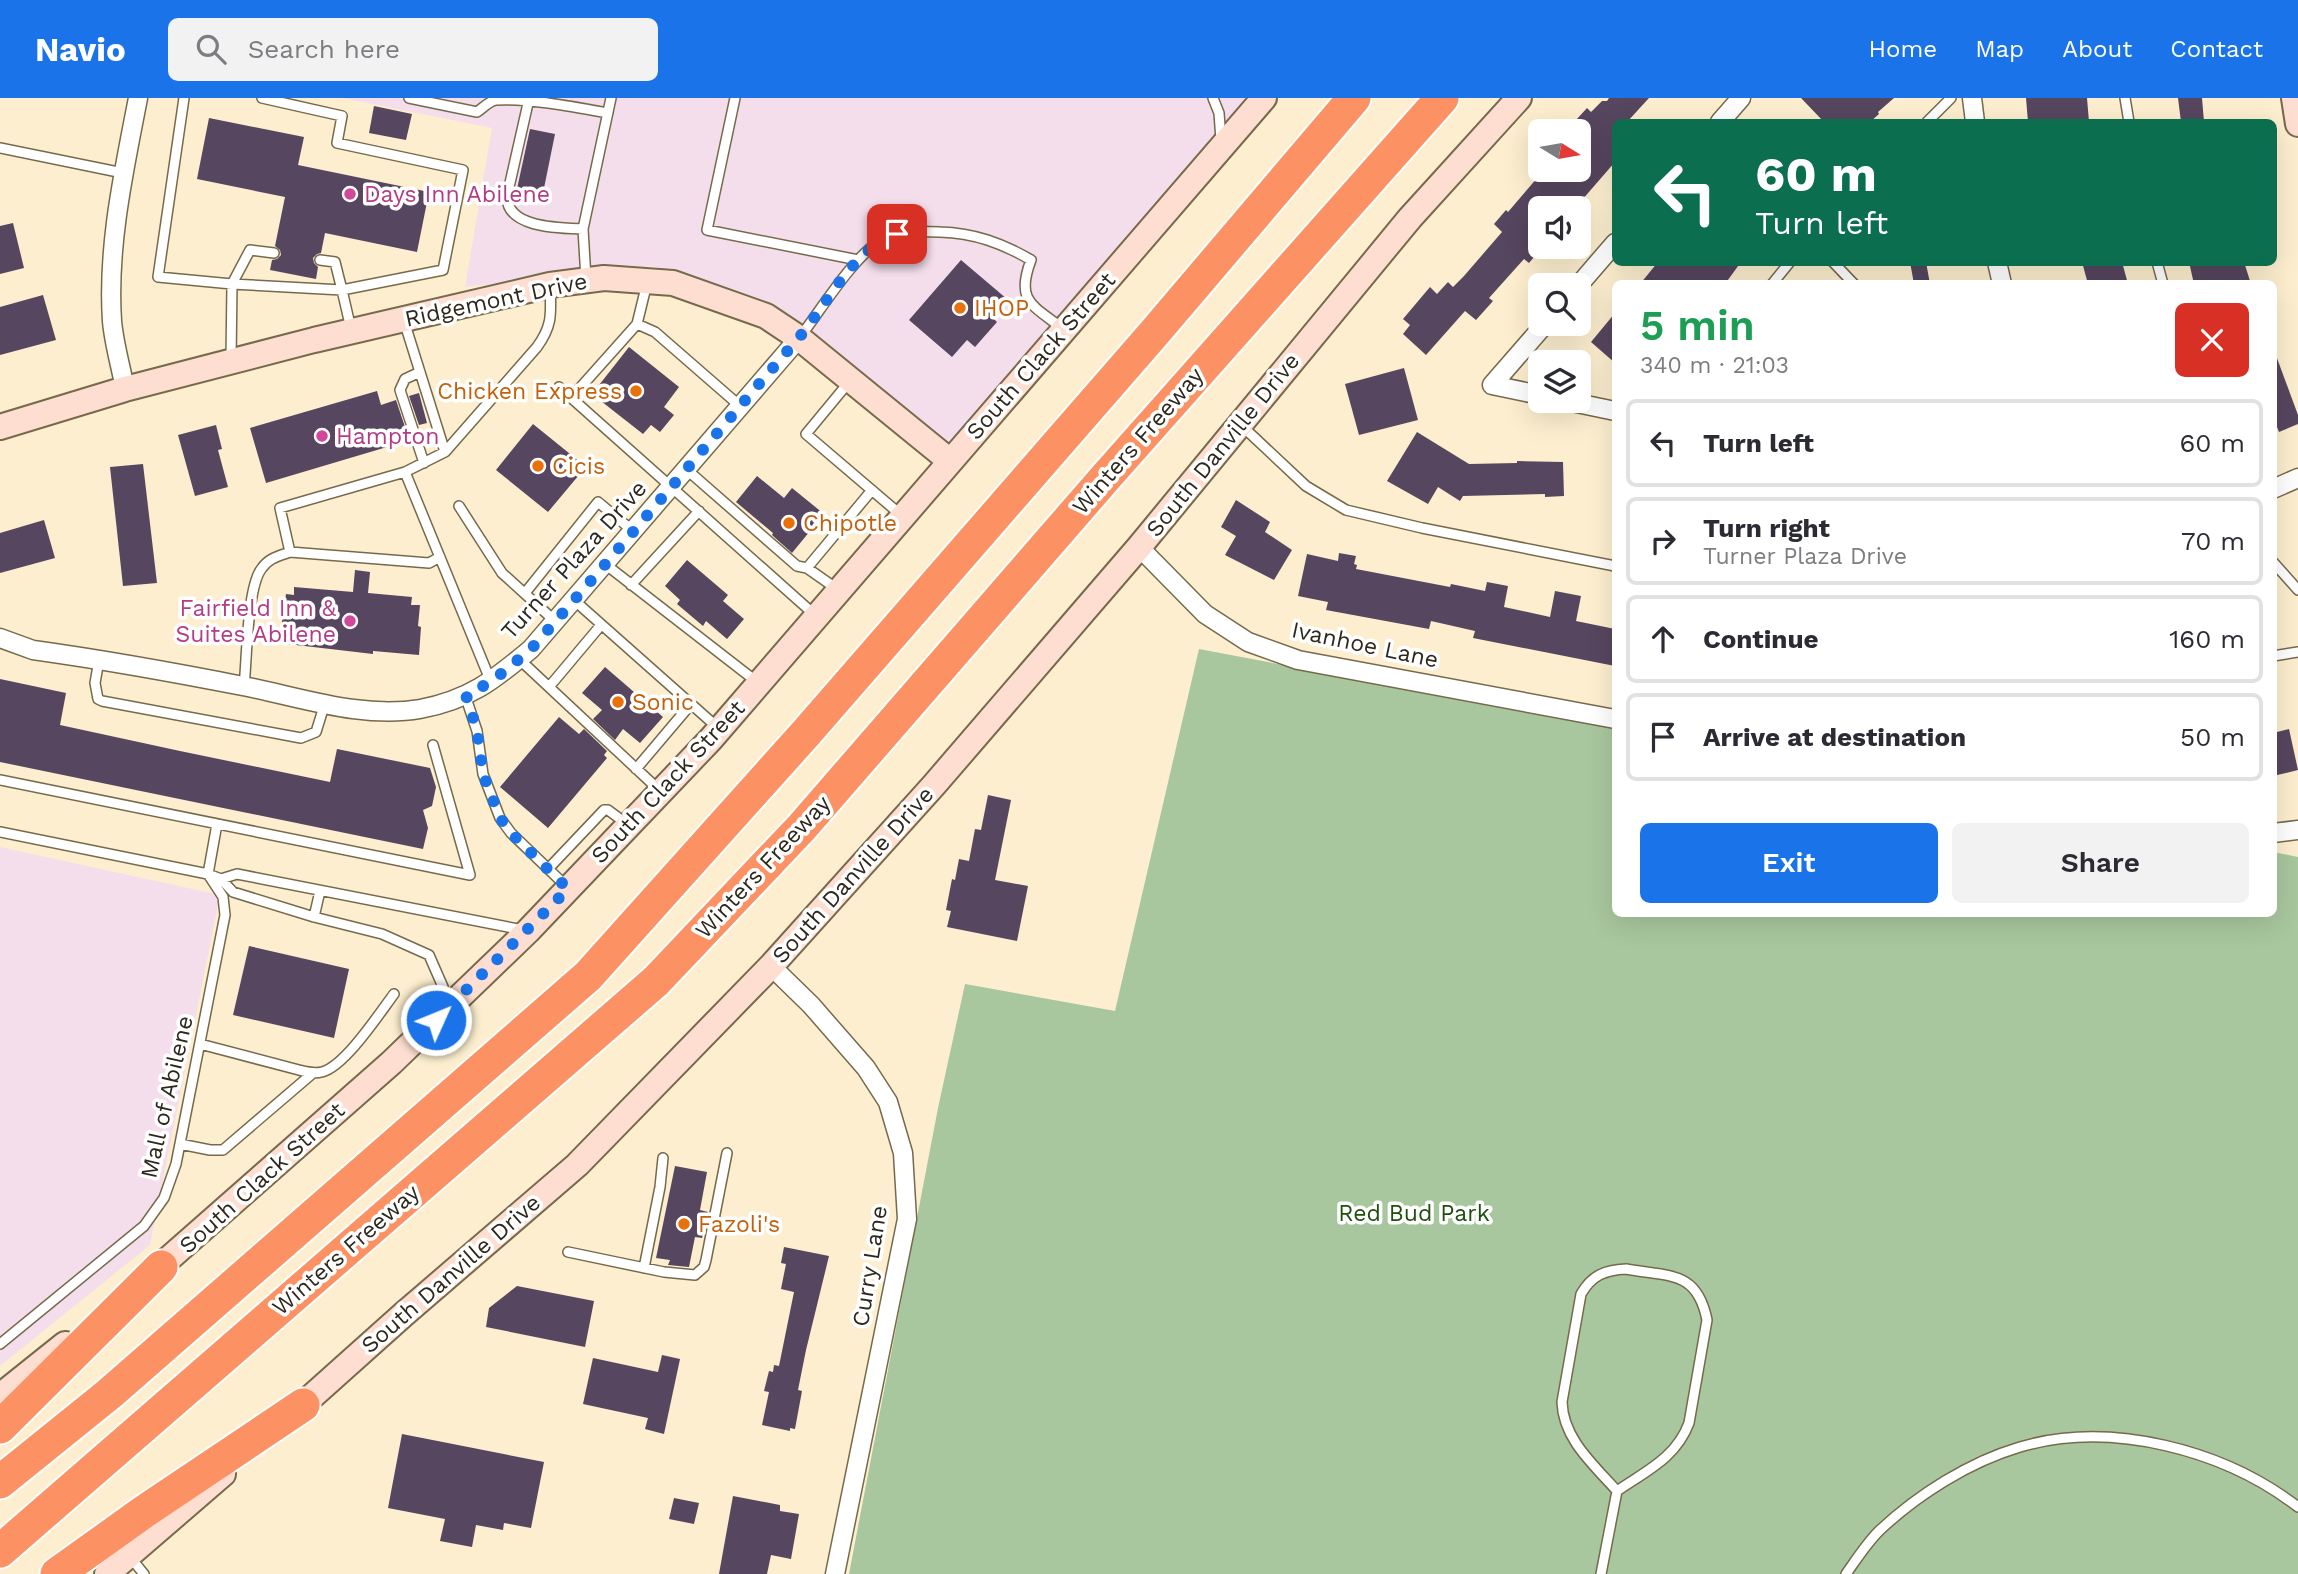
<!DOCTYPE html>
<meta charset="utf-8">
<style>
:root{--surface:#fff;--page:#f2f2f3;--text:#2b2b33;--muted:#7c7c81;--line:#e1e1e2;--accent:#1a73e8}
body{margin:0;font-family:"Work Sans",sans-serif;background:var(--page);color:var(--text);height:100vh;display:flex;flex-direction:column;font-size:26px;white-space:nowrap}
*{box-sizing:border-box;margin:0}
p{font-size:23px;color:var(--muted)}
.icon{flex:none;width:38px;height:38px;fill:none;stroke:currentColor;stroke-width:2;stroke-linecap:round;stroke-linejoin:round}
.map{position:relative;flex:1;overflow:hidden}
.drawer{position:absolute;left:1612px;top:182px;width:665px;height:637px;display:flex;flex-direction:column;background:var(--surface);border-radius:10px;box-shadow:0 7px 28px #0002}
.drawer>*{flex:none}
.banner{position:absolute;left:1612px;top:21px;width:665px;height:147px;border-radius:10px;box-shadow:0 7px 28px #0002;background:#0b6e4f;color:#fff;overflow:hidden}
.needle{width:46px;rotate:101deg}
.tools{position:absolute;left:1528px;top:21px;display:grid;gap:14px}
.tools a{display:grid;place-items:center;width:63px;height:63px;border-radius:10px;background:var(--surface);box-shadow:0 7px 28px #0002;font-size:35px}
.pin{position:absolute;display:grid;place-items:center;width:60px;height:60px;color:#fff;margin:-30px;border-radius:14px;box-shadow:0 4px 10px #0006}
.me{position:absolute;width:77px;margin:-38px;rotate:46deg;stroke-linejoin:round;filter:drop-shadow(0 0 5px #0008)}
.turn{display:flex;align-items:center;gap:24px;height:147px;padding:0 28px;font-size:32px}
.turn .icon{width:91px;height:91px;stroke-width:2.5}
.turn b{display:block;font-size:49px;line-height:60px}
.round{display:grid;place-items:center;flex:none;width:74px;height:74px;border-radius:10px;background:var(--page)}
.summary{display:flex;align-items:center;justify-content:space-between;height:119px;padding:0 28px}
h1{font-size:42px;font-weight:600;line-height:52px;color:#1e9e55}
.action{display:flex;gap:14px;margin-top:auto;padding:14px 28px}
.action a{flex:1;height:80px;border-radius:10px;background:var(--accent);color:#fff;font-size:28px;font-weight:600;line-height:80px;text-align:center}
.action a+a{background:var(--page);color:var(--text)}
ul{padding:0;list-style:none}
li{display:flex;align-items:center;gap:21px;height:88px;margin:0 14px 10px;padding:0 14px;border:4px solid var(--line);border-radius:10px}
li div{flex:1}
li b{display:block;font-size:26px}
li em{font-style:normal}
header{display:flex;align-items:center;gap:42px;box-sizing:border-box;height:98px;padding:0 35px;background:var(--accent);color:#fff}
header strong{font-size:33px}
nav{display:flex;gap:38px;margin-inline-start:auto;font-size:24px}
.search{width:490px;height:63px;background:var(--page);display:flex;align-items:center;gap:18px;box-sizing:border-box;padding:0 24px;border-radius:10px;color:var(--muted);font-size:26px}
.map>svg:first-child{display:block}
.commercial{fill:#f4deeb}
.park{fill:#a8c79e}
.building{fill:#56465f}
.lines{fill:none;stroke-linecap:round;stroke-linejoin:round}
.lane-casing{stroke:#766a4d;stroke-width:12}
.street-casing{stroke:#766a4d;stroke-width:21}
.secondary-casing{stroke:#766a4d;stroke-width:28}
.highway-casing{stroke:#fff;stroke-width:37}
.lane{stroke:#fff;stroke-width:9}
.street{stroke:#fff;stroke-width:18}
.secondary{stroke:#feded0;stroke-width:24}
.highway{stroke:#fc9264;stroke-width:33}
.route{stroke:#1a73e8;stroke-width:12;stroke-dasharray:0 21.6}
.hotel-dot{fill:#d1479c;stroke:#fff;stroke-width:2.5}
.food-dot{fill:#e8710a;stroke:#fff;stroke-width:2.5}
.labels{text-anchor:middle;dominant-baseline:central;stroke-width:7;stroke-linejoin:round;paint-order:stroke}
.hotel-label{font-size:23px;fill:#b23c85;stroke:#fff;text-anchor:start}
.street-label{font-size:23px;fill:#2d281c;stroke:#fff}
.food-label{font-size:23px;fill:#c56008;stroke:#fff;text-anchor:start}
.park-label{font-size:23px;fill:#204e0d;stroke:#fff}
</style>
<header>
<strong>Navio</strong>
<div class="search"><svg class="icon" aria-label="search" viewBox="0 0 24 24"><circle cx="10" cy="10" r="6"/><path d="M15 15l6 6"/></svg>Search here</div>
<nav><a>Home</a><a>Map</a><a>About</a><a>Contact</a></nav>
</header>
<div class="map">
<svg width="2298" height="1476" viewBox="0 0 2298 1476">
<rect width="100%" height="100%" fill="#fceece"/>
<!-- commercial -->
<path class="commercial" d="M343,0H1255L950,351L781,213L653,168L465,189L492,30Z
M0,749L220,797L150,1147L0,1268Z"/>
<!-- park -->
<path class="park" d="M1199,551L1615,630V816H2273V754L2298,759V1476H849L938,1010L965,886L1115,913Z"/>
<!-- building -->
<path class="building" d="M1609,0H1649L1627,24H1615V64L1575,110H1540V152L1529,165L1524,161L1489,200L1493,203L1476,222L1465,213L1426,257L1403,236L1410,227L1403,221L1430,189L1437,196L1448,184L1453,189L1464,178L1502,134L1494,126L1506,112L1508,114L1544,72H1578V33H1566L1587,10L1591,14L1602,3H1607Z
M1801,0H1894L1878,14L1879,16L1870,24H1824Z
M2026,0H2087L2089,24H2028Z
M2178,0H2202L2204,24H2181Z
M374,8L412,16L406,42L369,35Z
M209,20L304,39L298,67L429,94L417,154L325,135L321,155L317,156L313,160L314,165L318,169L316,181L270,172L272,162L277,161L281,157L280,152L275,148L285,99L197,81Z
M530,31L555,36L541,105L515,100Z
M13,125L24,170L0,176V128Z
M961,162L1007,201L992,219L997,224L975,249L967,242L952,259L909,222Z
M1658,164H1741L1725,186H1640Z
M1910,164H1926L1930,186H1914Z
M2082,164H2122L2128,186H2088Z
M2189,164H2244L2251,186H2194Z
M43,197L56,242L0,257V209Z
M1615,215V265L1591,244Z
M629,249L679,289L664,309L674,317L660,334L651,327L643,336L592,296Z
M2274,252L2298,317V326L2279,334L2273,319Z
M1404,270L1418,322L1359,337L1345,286Z
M377,293L381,307L396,302L406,332L391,336L392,341L385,342L387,349L266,385L250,330Z
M419,295L427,325L419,327L409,298Z
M533,326L580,364L573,373L579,377L548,414L496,372Z
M216,327L222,351L218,352L228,389L195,398L178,337Z
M1417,334L1469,366L1517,365V363L1563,364L1564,398L1545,399V396L1463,398L1460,403L1438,389L1428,406L1387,383Z
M143,366L157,485L123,488L110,369Z
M757,378L784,400L792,390L824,416L792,455L772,437L773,435L736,404Z
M1236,402L1270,424L1265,434L1292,452L1274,482L1225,457L1236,438L1221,429Z
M44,422L55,460L0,475V435Z
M1339,455L1356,458L1354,466L1357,467L1356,471L1450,489L1451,486L1485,493L1487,484L1508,488L1504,509L1550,519L1555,493L1581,498L1576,523L1615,531V568L1473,540L1475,533L1431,523L1429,531L1326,512L1328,504L1298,498L1307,456L1338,463Z
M687,462L728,497L723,503L744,521L727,541L706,523L703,528L677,506L680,502L665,488Z
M355,472L370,474L368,495L412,499L411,507H420L418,528L421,529L419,557L373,553V556L279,545L286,496L294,497V489L353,494Z
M605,569L663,619L640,645L623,631L615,642L593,621L602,612L582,595Z
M0,581L66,595L60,627L180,653L330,684L337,651L430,670L436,689L432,708L423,712L428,730L423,751L0,664Z
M559,619L579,636L584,631L607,653L604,657L607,660L548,730L500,689Z
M2289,631L2298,672L2273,678V635Z
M988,697L1011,702L995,782L1028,788L1017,843L947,829L951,813L946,812L952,781L955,782L959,761L969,763L975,731L981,732Z
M249,848L349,871L334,940L233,917Z
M675,1068L707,1074L700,1112L708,1114L702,1140L695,1139L689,1169L668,1167L670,1162L656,1160Z
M784,1149L829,1158L806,1252L798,1292L802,1293L795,1331L790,1330V1333L762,1327L769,1294L764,1293L769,1273L773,1274L774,1267L779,1268L794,1194L781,1191L786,1166L781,1165Z
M517,1188L594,1203L585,1249L486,1229L489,1210Z
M662,1257L680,1261L664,1336L645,1331L648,1320L583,1306L593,1260L658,1274Z
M402,1336L544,1364L531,1430L504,1425L503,1432L476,1427L472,1449L440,1443L445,1421L388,1410Z
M733,1398L780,1407V1413L799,1416L791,1461L771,1457L767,1476H719Z
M674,1400L699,1405L694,1426L669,1421Z"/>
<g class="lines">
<defs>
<path id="lane" d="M184,0L158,179L232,186L342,192L335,164L320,162
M262,0L342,18L337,45L463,72L443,172L342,192L351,231
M409,0L477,14C483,10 489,3 496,2C528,0 575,9 608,15
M735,0L707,132L858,162
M1213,0L1219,15L1221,42
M2125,0L2129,24
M529,1L507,98C506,130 559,130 583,131
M1927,24L1951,0
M0,50L123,75
M1833,164L1854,186
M2157,164L2163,186
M586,181L583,131L611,0
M1772,186L1790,164
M404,223L445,354
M637,226L647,185
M800,239C821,212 854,157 883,141C901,132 921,133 940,134C974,135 1002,145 1031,162C1015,204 1033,207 1063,231
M231,262L232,186L250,152L274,155
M420,274L405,281L400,292L424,365
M849,284L806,336L901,417
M559,289L816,518
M571,300L637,226L655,234L740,308
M1241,327L1306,388L1346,412L1422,430L1615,468
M686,371L797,468L807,470
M459,408L502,475L556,524
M290,454L429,465L440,459
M2273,464L2298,492
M605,466L757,584
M631,487L699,413
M837,491L807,470L872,392
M525,495L598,404L633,433
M575,503L717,629
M2273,558L2298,554
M519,561L658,691
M99,562L95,585L98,601L102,603L301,640L316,634L325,605
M491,584L405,374L445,354L537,249C553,227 551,215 550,188
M244,588C247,562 247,488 262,470C269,460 279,458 290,454L280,410L405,374
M549,589L601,527
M465,597L477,633L483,676L500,720L511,735L567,789
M636,671L691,606
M0,682L470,777L433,647
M0,734L208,776L221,781L237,776L523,832
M548,771L604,712H608L627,726
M208,776L217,726
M221,781L233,794L314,819L382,836L429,857L443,889L438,910
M314,819L320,793
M200,946L299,972C307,974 314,976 322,974C345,968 379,916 394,896
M180,1046L210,1052H223L313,975
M568,1154L664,1174L695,1177L704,1169L706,1162L727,1055
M644,1170L660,1089L663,1060
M1626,1171C1669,1179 1697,1172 1707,1222L1689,1325C1676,1360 1646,1373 1617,1393C1594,1367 1563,1341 1562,1304L1581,1196C1592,1177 1605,1172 1626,1171Z
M0,1246L144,1128L164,1100L176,1066L225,817L223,799L208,776
M130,1459L144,1476
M1601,1476L1617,1393
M1846,1476C1856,1462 1866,1446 1879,1433C1917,1397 1969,1364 2020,1349C2111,1322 2224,1352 2298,1409"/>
<path id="street" d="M1972,0L1975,24
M1720,24L1741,0
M1997,164L2002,186
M1578,188L1615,145
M125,291C121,269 114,246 112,223C107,148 124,73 138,0
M1540,297L1492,287L1545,226
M1567,303L1615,313
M2273,391L2298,380
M1139,449L1205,516L1248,544L1298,562L1615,621
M0,540L33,552C105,562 177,575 248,589C303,600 364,621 420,611C469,602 494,582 531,551L799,240
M2273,735L2298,732
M771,868L811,907L866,970L888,1004L903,1055L907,1121L835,1476"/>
<path id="secondary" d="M2294,0L2298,26
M0,329L125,291L314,242L550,187L604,180L673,185L766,218L799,240L950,363
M148,1179L391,965L528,833L711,641L1264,0
M0,1298L65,1246
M290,1318L404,1216L577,1067L771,868L934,687L1139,449L1410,120L1519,0
M107,1476L223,1376"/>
<path id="highway" d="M0,1329L161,1169
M0,1384L109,1296L588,878L806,635L1155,234L1354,0
M0,1453L656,883L802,729L1105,380L1442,0
M57,1476L145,1413L303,1307"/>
</defs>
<!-- lane casing -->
<use href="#lane" class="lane-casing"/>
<!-- street casing -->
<use href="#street" class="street-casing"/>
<!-- secondary casing -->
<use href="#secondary" class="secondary-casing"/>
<!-- highway casing -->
<use href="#highway" class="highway-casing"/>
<!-- lane -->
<use href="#lane" class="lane"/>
<!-- street -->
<use href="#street" class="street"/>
<!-- secondary -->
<use href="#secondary" class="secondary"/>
<!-- highway -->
<use href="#highway" class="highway"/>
</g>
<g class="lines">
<!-- route -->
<path class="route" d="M436,922L568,791L511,735L500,720L483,676L477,633L466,597L491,584L531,551C621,450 707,346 796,243C827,208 850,153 897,136"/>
</g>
<!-- markers -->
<g class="hotel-dot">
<circle cx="350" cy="96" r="7"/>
<circle cx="322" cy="338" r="7"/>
<circle cx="350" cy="523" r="7"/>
</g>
<g class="food-dot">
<circle cx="960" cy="210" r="7"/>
<circle cx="636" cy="293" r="7"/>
<circle cx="538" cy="368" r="7"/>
<circle cx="789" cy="425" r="7"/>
<circle cx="618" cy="604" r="7"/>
<circle cx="684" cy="1126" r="7"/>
</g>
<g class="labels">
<!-- hotel labels -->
<g class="hotel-label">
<text x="364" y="96">Days Inn Abilene</text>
<text x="336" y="338">Hampton</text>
<text x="336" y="510" text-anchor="end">Fairfield Inn &amp;<tspan x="336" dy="26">Suites Abilene</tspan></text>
</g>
<!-- street labels -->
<g class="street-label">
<text transform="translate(496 202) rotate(-12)">Ridgemont Drive</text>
<text transform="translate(1041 258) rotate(-49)">South Clack Street</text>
<text transform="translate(1138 343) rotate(-49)">Winters Freeway</text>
<text transform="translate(1223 347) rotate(-51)">South Danville Drive</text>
<text transform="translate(574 462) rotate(-48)">Turner Plaza Drive</text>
<text transform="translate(1365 547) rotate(12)">Ivanhoe Lane</text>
<text transform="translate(668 684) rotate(-47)">South Clack Street</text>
<text transform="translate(763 769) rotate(-47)">Winters Freeway</text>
<text transform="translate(853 777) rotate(-48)">South Danville Drive</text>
<text transform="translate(167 999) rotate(-77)">Mall of Abilene</text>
<text transform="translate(262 1080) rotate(-42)">South Clack Street</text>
<text transform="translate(346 1152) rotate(-41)">Winters Freeway</text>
<text transform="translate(870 1168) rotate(-81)">Curry Lane</text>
<text transform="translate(451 1176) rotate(-41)">South Danville Drive</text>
</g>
<!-- food labels -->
<g class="food-label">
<text x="974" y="210">IHOP</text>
<text x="622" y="293" text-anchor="end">Chicken Express</text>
<text x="552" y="368">Cicis</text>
<text x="803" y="425">Chipotle</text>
<text x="632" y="604">Sonic</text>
<text x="698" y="1126">Fazoli's</text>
</g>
<!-- park labels -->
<g class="park-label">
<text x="1414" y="1115">Red Bud Park</text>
</g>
</g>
</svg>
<div class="tools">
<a><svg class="needle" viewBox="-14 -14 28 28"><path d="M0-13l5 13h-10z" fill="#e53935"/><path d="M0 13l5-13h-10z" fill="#7c7c81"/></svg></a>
<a><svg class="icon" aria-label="sound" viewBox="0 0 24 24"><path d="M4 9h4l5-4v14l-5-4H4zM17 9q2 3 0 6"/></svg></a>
<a><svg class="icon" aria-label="search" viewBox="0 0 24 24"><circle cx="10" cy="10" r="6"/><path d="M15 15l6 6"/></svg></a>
<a><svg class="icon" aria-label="layers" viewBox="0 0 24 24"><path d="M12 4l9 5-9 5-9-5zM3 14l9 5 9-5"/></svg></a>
</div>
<div class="pin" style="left:897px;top:136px;background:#d93025"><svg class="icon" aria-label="arrive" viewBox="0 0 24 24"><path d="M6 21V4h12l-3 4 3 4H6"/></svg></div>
<svg class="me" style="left:436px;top:922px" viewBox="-20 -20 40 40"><circle r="17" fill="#1a73e8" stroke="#fff" stroke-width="3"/><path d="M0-11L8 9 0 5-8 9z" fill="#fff"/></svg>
<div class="banner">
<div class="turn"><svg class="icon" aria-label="left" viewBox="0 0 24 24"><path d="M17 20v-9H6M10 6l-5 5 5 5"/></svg><div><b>60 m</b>Turn left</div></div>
</div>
<section class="drawer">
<div class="summary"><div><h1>5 min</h1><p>340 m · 21:03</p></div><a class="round" style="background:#d93025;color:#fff"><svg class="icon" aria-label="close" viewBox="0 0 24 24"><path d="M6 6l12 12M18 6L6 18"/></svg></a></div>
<ul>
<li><svg class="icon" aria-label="left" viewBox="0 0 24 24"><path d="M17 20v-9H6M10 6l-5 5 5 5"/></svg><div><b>Turn left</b></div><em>60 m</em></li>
<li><svg class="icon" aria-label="right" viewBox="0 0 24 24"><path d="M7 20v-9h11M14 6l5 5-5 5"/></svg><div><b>Turn right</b><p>Turner Plaza Drive</p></div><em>70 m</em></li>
<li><svg class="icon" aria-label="ahead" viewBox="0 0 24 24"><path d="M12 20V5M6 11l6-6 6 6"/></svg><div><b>Continue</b></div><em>160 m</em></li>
<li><svg class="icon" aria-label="arrive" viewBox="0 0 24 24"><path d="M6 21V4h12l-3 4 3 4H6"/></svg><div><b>Arrive at destination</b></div><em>50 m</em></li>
</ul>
<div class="action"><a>Exit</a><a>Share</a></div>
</section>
</div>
